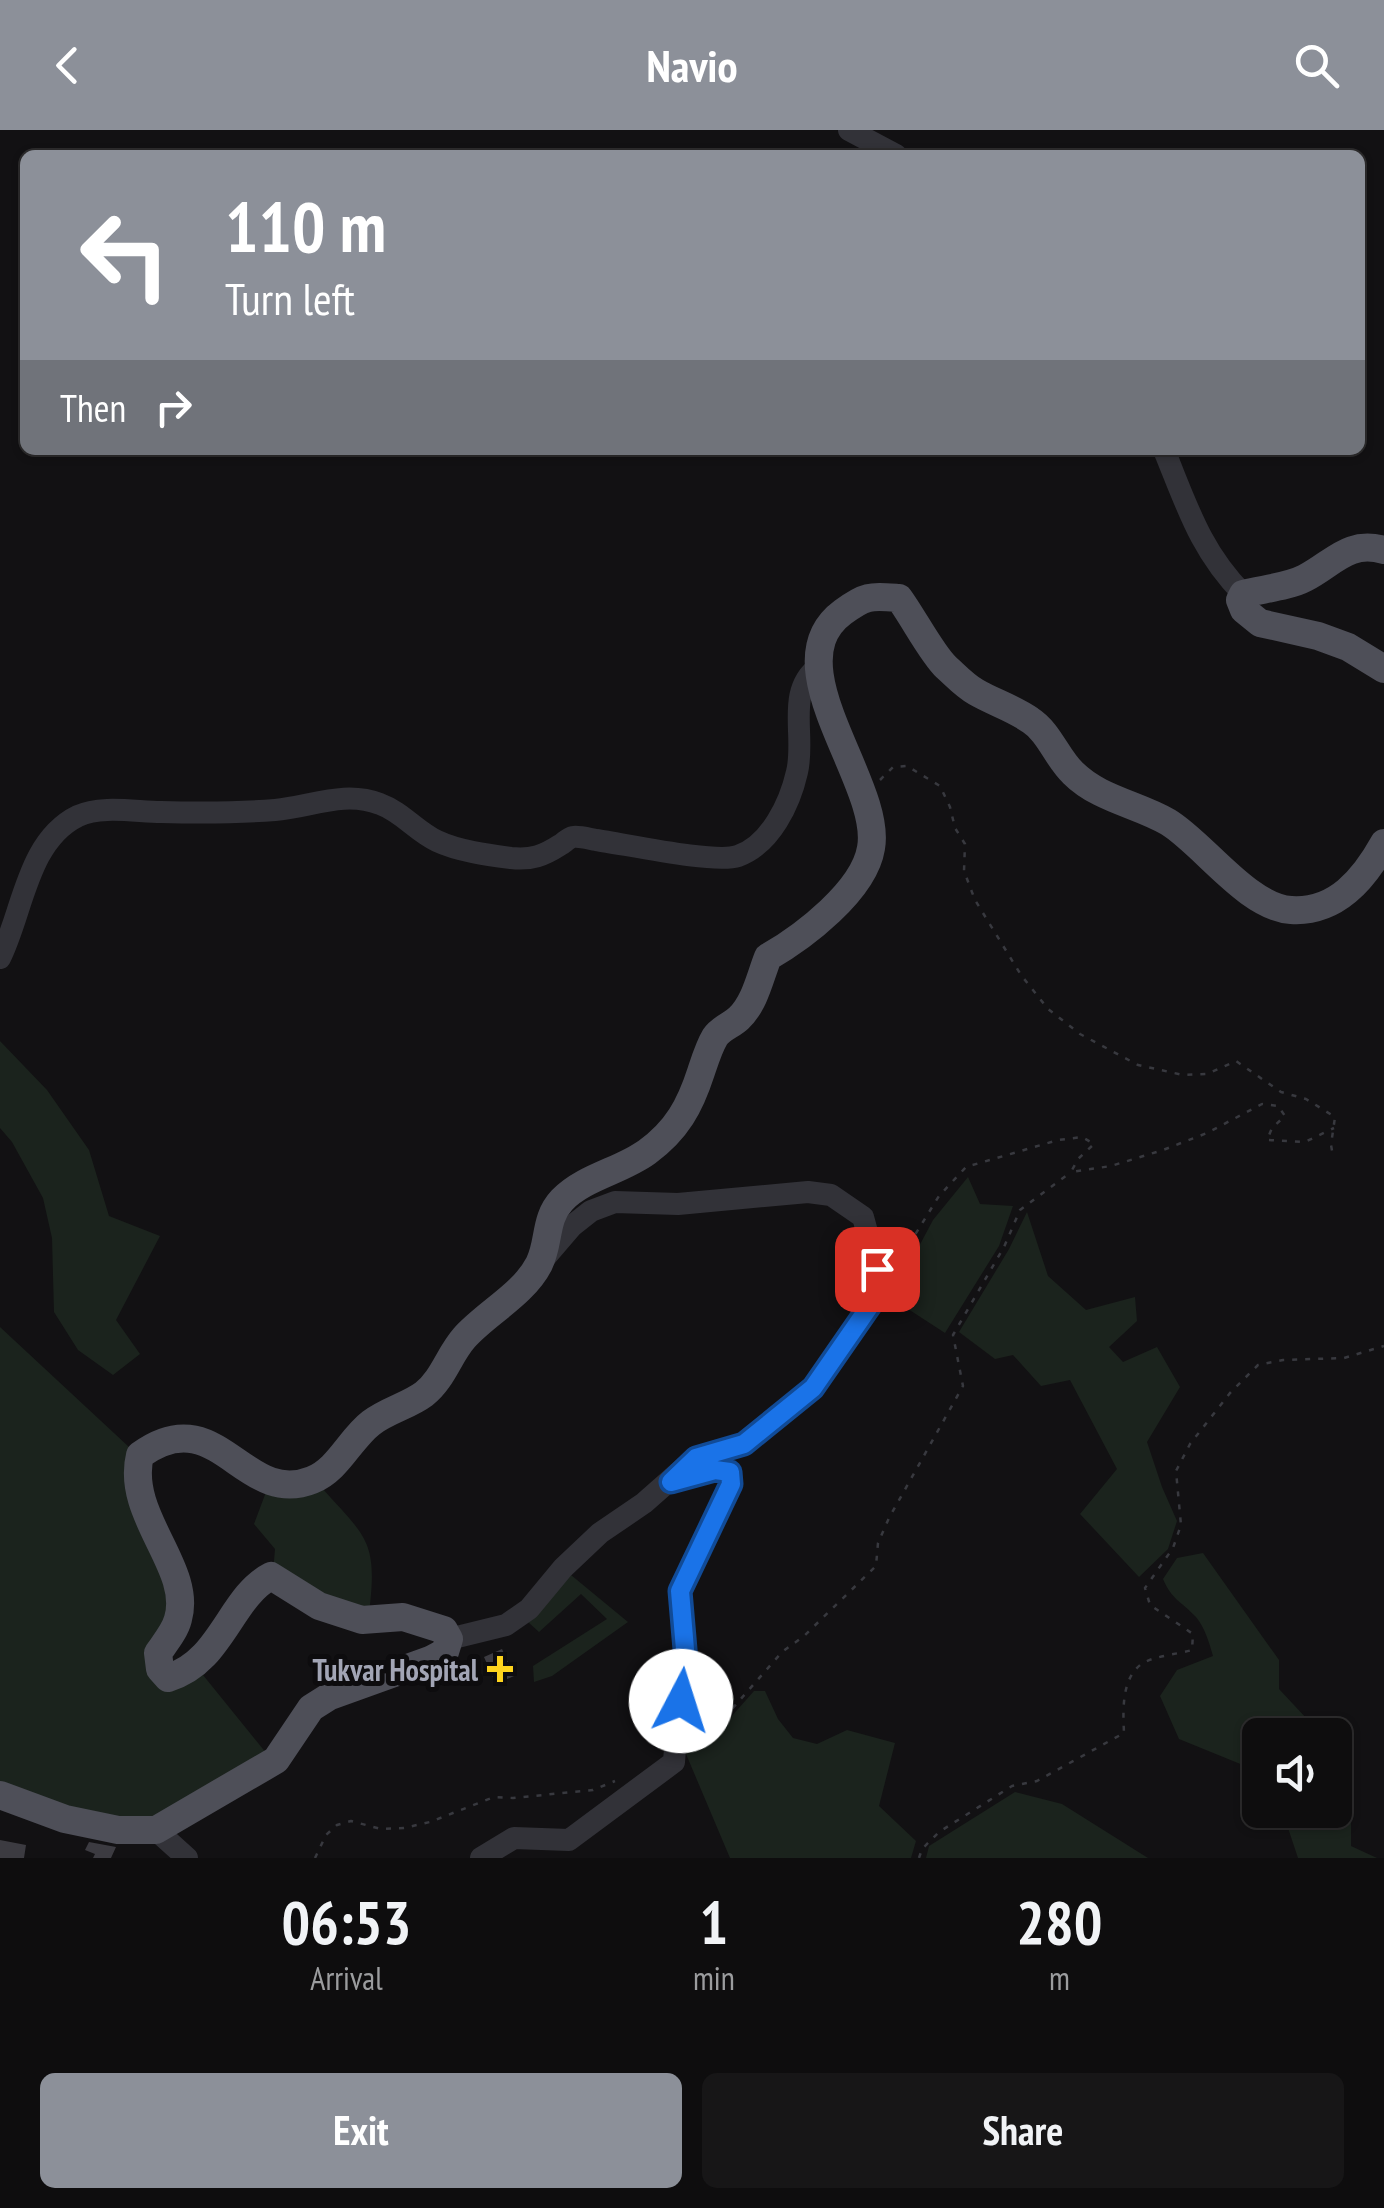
<!DOCTYPE html>
<style>
:root{--surface:#0e0d0e;--page:#171617;--text:#f1f3f6;--muted:#9b9c9e;--line:#2e2d2e;--accent:#8c9099}
body{margin:0;font-family:"PT Sans Narrow",sans-serif;background:var(--page);color:var(--text);height:100vh;display:flex;flex-direction:column;font-size:38px;white-space:nowrap}
*{box-sizing:border-box;margin:0}
p{font-size:32px;color:var(--muted)}
.icon{flex:none;width:55px;height:55px;fill:none;stroke:currentColor;stroke-width:2;stroke-linecap:round;stroke-linejoin:round}
.map{position:relative;height:1728px;overflow:hidden}
.drawer{display:flex;flex-direction:column;background:var(--surface);flex:1}
.drawer>*{flex:none}
.top-card{position:absolute;left:20px;top:20px;width:1345px;height:305px;border-radius:15px;box-shadow:0 2px 8px #0004,0 0 0 2px var(--line);background:#8c9099;color:#fff;overflow:hidden}
.fabs{position:absolute;left:1242px;top:1588px;display:grid;gap:20px}
.fabs a{display:grid;place-items:center;width:110px;height:110px;border-radius:15px;background:var(--surface);box-shadow:0 2px 8px #0004,0 0 0 2px var(--line);font-size:50px}
.pin{position:absolute;display:grid;place-items:center;width:85px;height:85px;color:#fff;margin:-42px;border-radius:20px;box-shadow:0 5px 15px #0006}
.me{position:absolute;width:110px;margin:-55px;rotate:5deg;stroke-linejoin:round;filter:drop-shadow(0 0 8px #0008)}
.turn{display:flex;align-items:center;gap:35px;height:210px;padding:0 40px;font-size:45px}
.turn .icon{width:130px;height:130px;stroke-width:2.5}
.turn b{display:block;font-size:70px;line-height:85px}
.then{display:flex;align-items:center;height:95px;padding:0 40px;background:#0003;gap:20px;font-size:38px}
.eta{display:flex;justify-content:space-evenly;align-items:center;height:170px;text-align:center}
.eta b{font-size:60px;font-weight:700;line-height:70px}
.cta{display:flex;gap:20px;margin-top:auto;padding:20px 40px}
.cta a{flex:1;height:115px;border-radius:15px;background:var(--accent);color:#fff;font-size:40px;font-weight:700;line-height:115px;text-align:center}
.cta a+a{background:var(--page);color:var(--text)}
header{display:flex;justify-content:space-between;align-items:center;height:130px;padding:0 40px;background:var(--accent);color:#fff;font-size:45px;font-weight:700}
.map>svg:first-child{display:block}
.green{fill:#1b231d}
.building{fill:#3c3b41}
.lines{fill:none;stroke-linecap:round;stroke-linejoin:round}
.path{stroke:#38393f;stroke-width:2.5;stroke-dasharray:5 8;stroke-linecap:butt}
.minor{stroke:#323238;stroke-width:22}
.major{stroke:#4e4f58;stroke-width:28}
.route-casing{stroke:#114b97;stroke-width:25}
.route{stroke:#1a73e8;stroke-width:18}
.poi-dot{fill:#fed41e;stroke:#0d0c0e;stroke-width:4}
.labels{text-anchor:middle;dominant-baseline:central;stroke-width:10;stroke-linejoin:round;paint-order:stroke}
.poi-label{font-size:30px;font-weight:bold;fill:#a2a5b5;stroke:#0d0c0e;text-anchor:end}
</style>
<header><svg class="icon" aria-label="back" viewBox="0 0 24 24"><path d="M15 5l-7 7 7 7"/></svg>Navio<svg class="icon" aria-label="search" viewBox="0 0 24 24"><circle cx="10" cy="10" r="6"/><path d="M15 15l6 6"/></svg></header>
<div class="map">
<svg width="1384" height="1728" viewBox="0 0 1384 1728">
<rect width="100%" height="100%" fill="#121113"/>
<!-- green -->
<path class="green" d="M0,911L47,960L89,1020L109,1086L160,1106L116,1190L140,1224L113,1245L78,1220L54,1182L52,1108L43,1068L12,1012L0,998Z
M968,1047L980,1074L1013,1076L999,1116L945,1203L905,1177L902,1152L916,1122L933,1090Z
M1027,1082L1048,1146L1086,1180L1135,1167L1137,1191L1109,1217L1123,1232L1157,1217L1180,1257L1147,1312L1162,1357L1177,1391L1168,1419L1139,1447L1080,1384L1117,1339L1070,1250L1041,1256L1013,1225L995,1229L959,1202L1009,1119Z
M0,1197L129,1317L174,1478L156,1522L183,1554L203,1545L267,1624L148,1689L77,1686L0,1655Z
M321,1357C367,1408 378,1411 369,1483L273,1442L275,1419L254,1394L266,1362Z
M1203,1423L1279,1530V1559L1322,1605H1260V1642L1179,1609L1160,1566L1177,1540L1213,1526C1209,1512 1205,1498 1196,1487C1181,1471 1172,1470 1163,1449L1177,1428Z
M571,1445L628,1492L552,1546L534,1552L533,1536L607,1489L581,1464L539,1502L528,1492Z
M664,1521L681,1539L670,1603L661,1594L644,1546Z
M693,1539L708,1544L735,1569L713,1595L679,1617Z
M754,1561H765L778,1589L793,1608L817,1614L847,1600L895,1613L879,1676L916,1711L911,1728H730L686,1624L722,1597Z
M1335,1643L1351,1664V1716L1377,1728H1298L1282,1680H1335Z
M1015,1662L1062,1674L1148,1728H926L929,1716Z"/>
<!-- building -->
<path class="building" d="M502,1519L514,1546L496,1554L484,1527Z
M0,1710L26,1715L24,1728H0Z
M89,1712L116,1717L111,1728H93L95,1724L85,1720Z"/>
<g class="lines">
<!-- path -->
<path class="path" d="M880,650L893,637L907,636L940,656L950,677L955,698L965,714L964,741L975,770L1021,845L1048,879L1080,904L1138,935L1183,945L1207,944L1236,931L1281,962L1306,969L1335,987L1331,1015L1333,1026
M895,1137L939,1066L966,1037L1058,1010L1082,1007L1094,1014L1078,1029L1071,1042L1111,1036L1163,1020L1207,1003L1262,974L1278,976L1285,986L1272,998L1267,1010L1305,1012L1334,998
M694,1613L718,1595L782,1522L804,1506L876,1436L878,1413L889,1388L963,1256L953,1205L1004,1117L1020,1080L1071,1042
M315,1728L326,1705L337,1695L351,1691L381,1699L404,1698L430,1692L494,1667L513,1668L593,1660L615,1651
M919,1728L922,1719L939,1702L1012,1656L1037,1651L1124,1603C1123,1581 1121,1547 1143,1533C1155,1526 1178,1524 1192,1520L1193,1504L1150,1475L1145,1458L1173,1418L1181,1395L1176,1341L1190,1314L1230,1263L1258,1235L1283,1230L1344,1228L1384,1216"/>
<!-- minor -->
<path class="minor" d="M849,0L896,25
M1164,320C1187,376 1200,420 1243,464
M0,828C23,782 27,711 78,686C101,675 137,682 161,682C199,683 237,683 275,680C311,677 344,660 380,674C402,682 416,701 437,711C458,721 488,725 511,728C532,730 543,726 560,715C564,713 568,708 573,707C579,706 590,709 596,710C625,714 715,734 738,726C771,714 790,673 797,642C806,606 785,561 819,536
M449,1509L506,1495L529,1479L563,1438L600,1403L644,1373L695,1328L744,1314L813,1258L875,1167L877,1139L863,1087L831,1065L808,1062L678,1074L615,1072L591,1081L572,1096L542,1131
M156,1700L187,1728
M481,1728L514,1708L569,1710L674,1632L677,1592L686,1546L680,1461L731,1354L730,1343L715,1340L674,1351"/>
<!-- major -->
<path class="major" d="M1384,420C1348,410 1334,433 1305,448C1288,457 1262,459 1243,464L1240,470L1244,480L1260,493L1318,506L1348,517L1384,539
M0,1665L65,1689L118,1700H156L276,1630L311,1578L330,1566L430,1530L445,1522L449,1509L444,1500L403,1487L362,1490L319,1476L271,1446C230,1467 222,1532 168,1548L160,1539L158,1523C165,1513 175,1501 178,1489C193,1437 125,1386 140,1325C218,1268 243,1378 312,1350C338,1340 350,1309 371,1293C388,1280 408,1276 424,1264C443,1249 449,1225 464,1208C486,1183 523,1165 539,1134C550,1112 544,1089 562,1070C584,1047 621,1041 647,1022C677,1000 690,976 701,942C705,930 709,917 715,907C721,898 732,895 739,888C755,873 760,847 768,827C803,807 864,761 871,718C883,653 771,535 843,482C866,465 870,466 899,468C913,487 932,524 946,537C955,545 965,556 976,562C993,572 1013,578 1030,590C1049,602 1057,628 1073,643C1099,669 1137,674 1168,692C1203,713 1247,777 1291,780C1336,783 1364,749 1384,713"/>
</g>
<g class="lines">
<defs>
<path id="route" d="M681,1571L686,1531L680,1461L731,1354L730,1342L715,1340L671,1352L696,1328L744,1314L813,1258L876,1167L877,1139"/>
</defs>
<!-- route casing -->
<use href="#route" class="route-casing"/>
<!-- route -->
<use href="#route" class="route"/>
</g>
<!-- markers -->
<path class="poi-dot" d="M495 1524h10v10h10v10h-10v10h-10v-10h-10v-10h10z"/>
<g class="labels">
<!-- poi labels -->
<g class="poi-label">
<text x="478" y="1539">Tukvar Hospital</text>
</g>
</g>
</svg>
<div class="fabs">
<a><svg class="icon" aria-label="sound" viewBox="0 0 24 24"><path d="M4 9h4l5-4v14l-5-4H4zM17 9q2 3 0 6"/></svg></a>
</div>
<div class="pin" style="left:877px;top:1139px;background:#d93025"><svg class="icon" aria-label="arrive" viewBox="0 0 24 24"><path d="M6 21V4h12l-3 4 3 4H6"/></svg></div>
<svg class="me" style="left:681px;top:1571px" viewBox="-20 -20 40 40"><circle r="19" fill="#fff"/><path d="M0-13L10 11 0 6-10 11z" fill="#1a73e8"/></svg>
<div class="top-card">
<div class="turn"><svg class="icon" aria-label="left" viewBox="0 0 24 24"><path d="M17 20v-9H6M10 6l-5 5 5 5"/></svg><div><b>110 m</b>Turn left</div></div>
<div class="then">Then<svg class="icon" aria-label="right" viewBox="0 0 24 24"><path d="M7 20v-9h11M14 6l5 5-5 5"/></svg></div>
</div>
</div>
<section class="drawer">
<div class="eta">
<div><b>06:53</b><p>Arrival</p></div>
<div><b>1</b><p>min</p></div>
<div><b>280</b><p>m</p></div>
</div>
<div class="cta"><a>Exit</a><a>Share</a></div>
</section>
